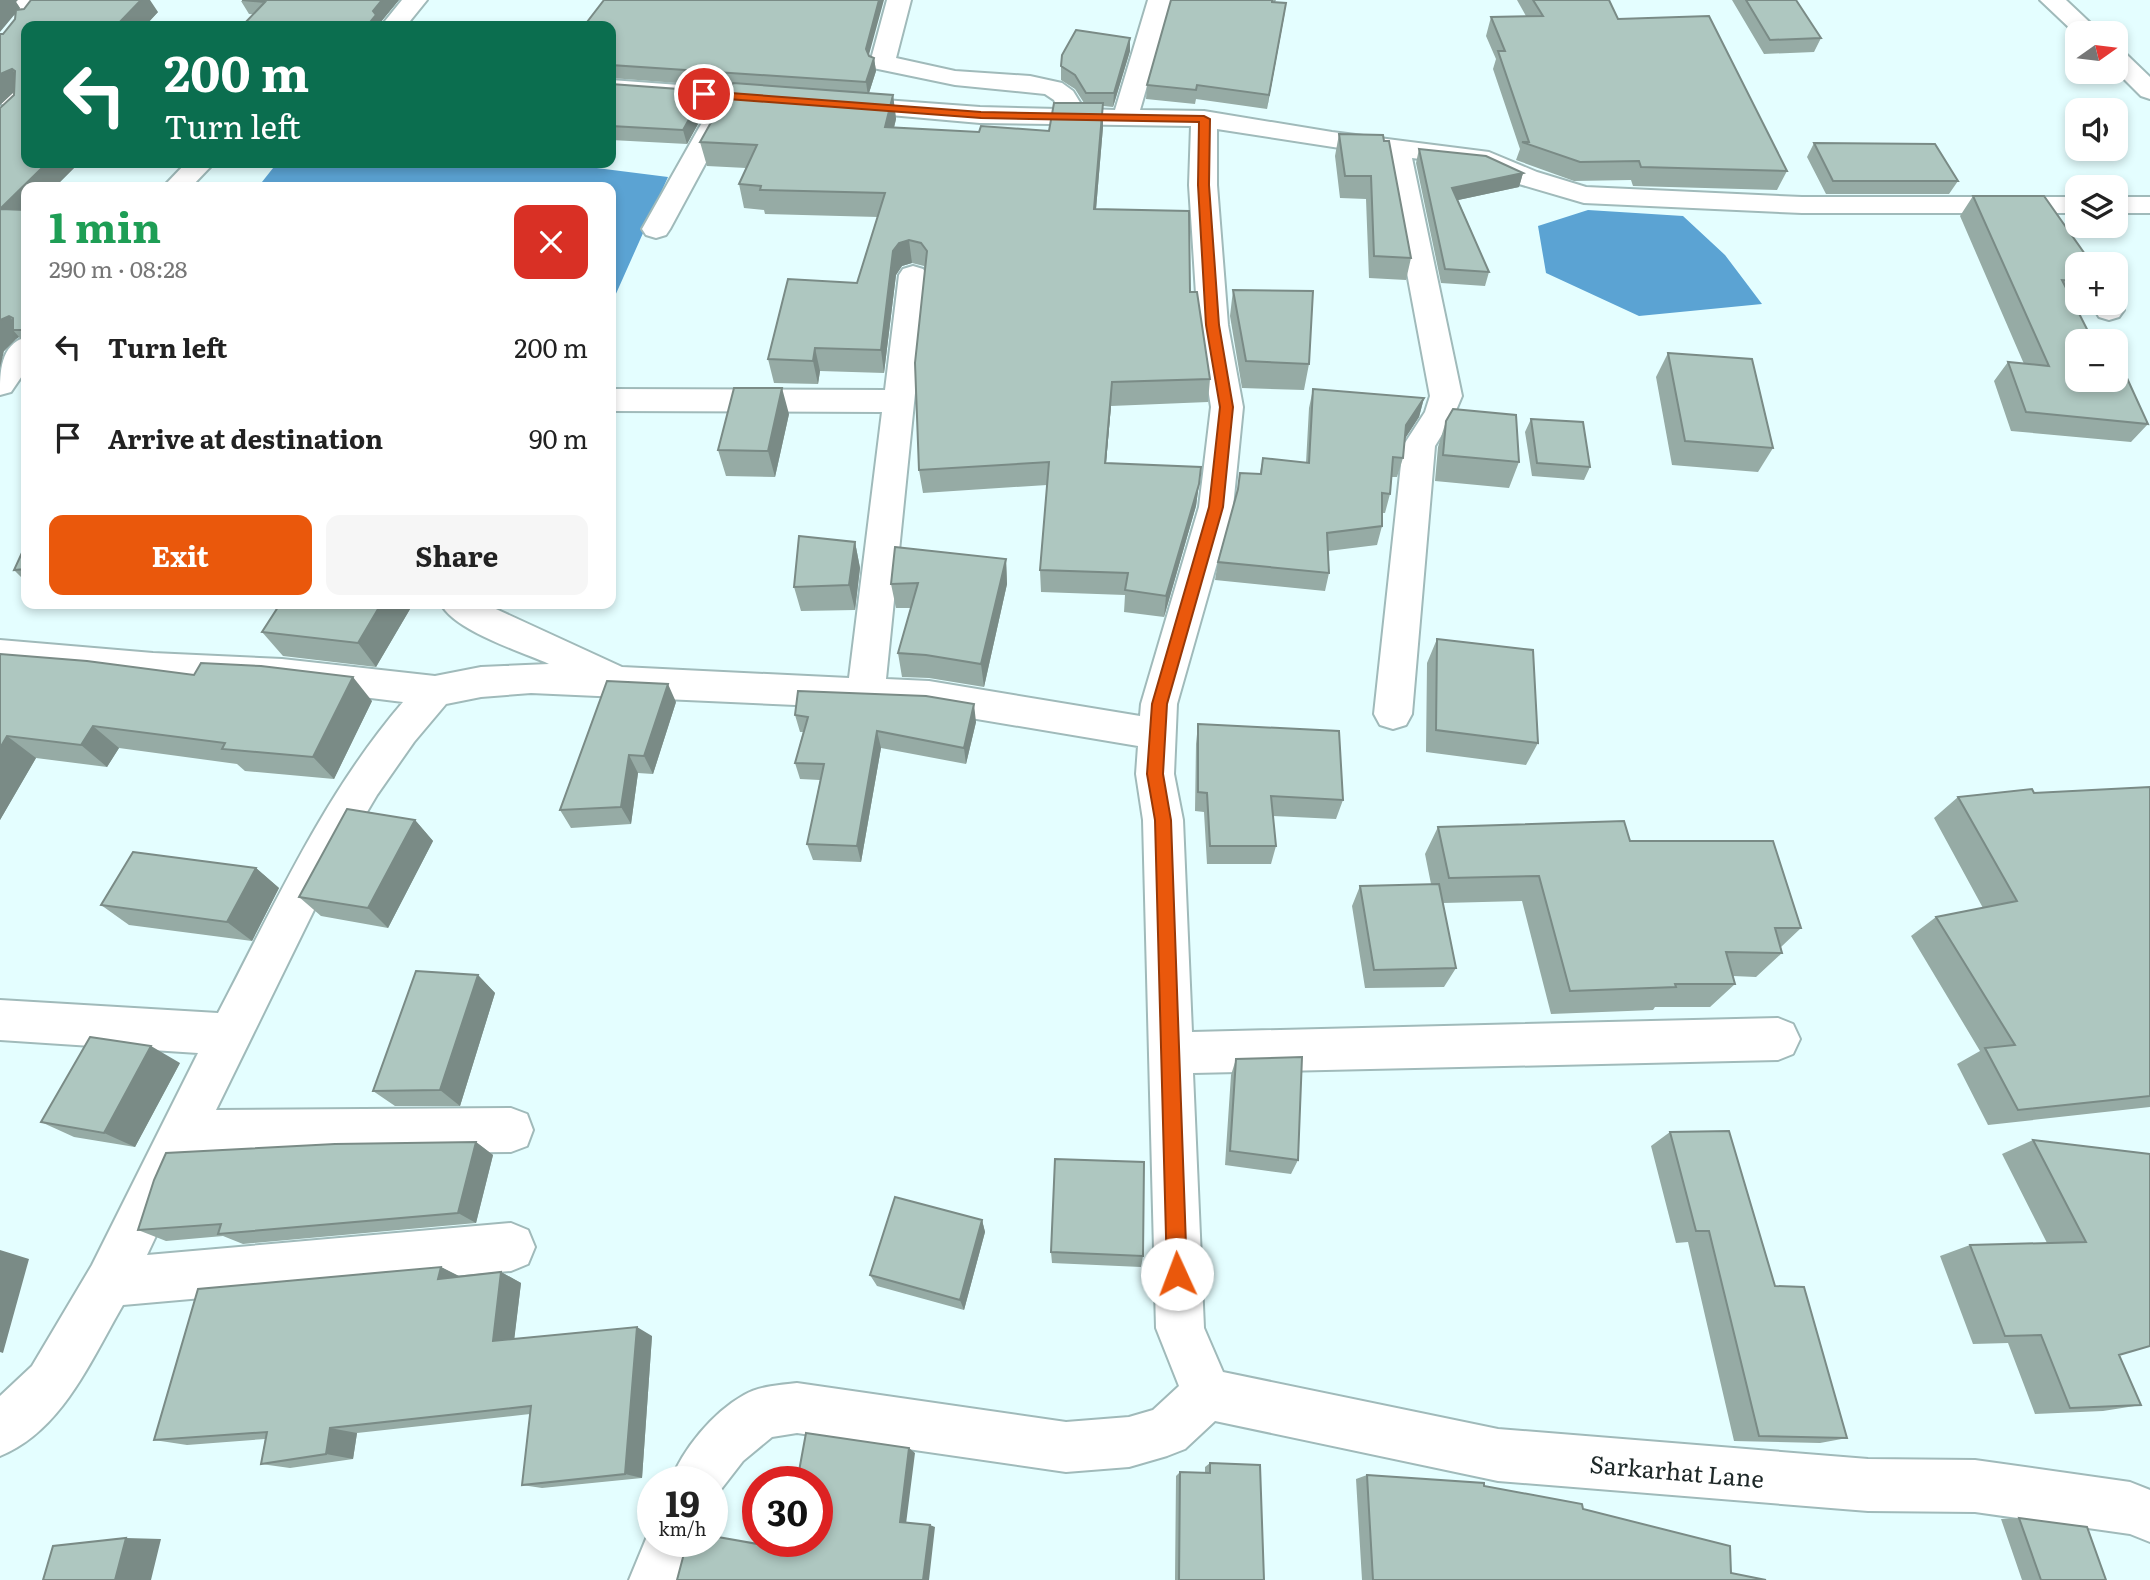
<!DOCTYPE html>
<meta charset="utf-8">
<style>
:root{--surface:#fff;--page:#f6f6f6;--text:#222;--muted:#767676;--accent:#ea580c}
body{margin:0;font-family:Literata,serif;background:var(--page);color:var(--text);height:100vh;display:flex;flex-direction:column;font-size:26px;white-space:nowrap}
*{box-sizing:border-box;margin:0}
p{font-size:23px;color:var(--muted)}
.icon{flex:none;width:38px;height:38px;fill:none;stroke:currentColor;stroke-width:2;stroke-linecap:round;stroke-linejoin:round}
.map{position:relative;flex:1;overflow:hidden}
.panel{position:absolute;left:21px;top:182px;width:595px;height:427px;display:flex;flex-direction:column;background:var(--surface);border-radius:14px;box-shadow:0 4px 10px #0003}
.panel>*{flex:none}
.top-card{position:absolute;left:21px;top:21px;width:595px;height:147px;border-radius:14px;box-shadow:0 4px 10px #0003;background:#0b6e4f;color:#fff;overflow:hidden}
.needle{width:46px;rotate:76deg}
.tools{position:absolute;left:2065px;top:21px;display:grid;gap:14px}
.tools a{display:grid;place-items:center;width:63px;height:63px;border-radius:14px;background:var(--surface);box-shadow:0 4px 10px #0003;font-size:35px}
.speed{position:absolute;left:637px;top:1466px;display:flex;gap:14px;font-size:35px;font-weight:700;text-align:center}
.speed>*{display:grid;place-content:center;width:91px;height:91px;border-radius:50%;background:var(--surface);box-shadow:0 4px 10px #0003;line-height:1}
.speed small{font-size:18px;font-weight:400}
.speed .limit{border:10px solid #d22;background:#fff;color:#111}
.pin{position:absolute;display:grid;place-items:center;width:60px;height:60px;color:#fff;margin:-30px;border:4px solid #fff;border-radius:50%;box-shadow:0 2px 7px #0007}
.me{position:absolute;width:77px;margin:-38px;rotate:358deg;stroke-linejoin:round;filter:drop-shadow(0 0 5px #0008)}
.turn{display:flex;align-items:center;gap:24px;height:147px;padding:0 28px;font-size:32px}
.turn .icon{width:91px;height:91px;stroke-width:2.5}
.turn b{display:block;font-size:49px;line-height:60px}
.round{display:grid;place-items:center;flex:none;width:74px;height:74px;border-radius:14px;background:var(--page)}
.overview{display:flex;align-items:center;justify-content:space-between;height:119px;padding:0 28px}
h1{font-size:42px;font-weight:700;line-height:52px;color:#1e9e55}
.button{display:flex;gap:14px;margin-top:auto;padding:14px 28px}
.button a{flex:1;height:80px;border-radius:14px;background:var(--accent);color:#fff;font-size:28px;font-weight:700;line-height:80px;text-align:center}
.button a+a{background:var(--page);color:var(--text)}
ul{padding:0;list-style:none}
li{display:flex;align-items:center;gap:21px;height:91px;padding:0 28px}
li div{flex:1}
li b{display:block;font-size:26px}
li em{font-style:normal}
.map>svg:first-child{display:block}
.water{fill:#5ba3d3}
.lines{fill:none;stroke-linecap:round;stroke-linejoin:round}
.street-casing{stroke:#a0baba;stroke-width:4}
.street{fill:#fff;fill-rule:evenodd}
.wall{fill:#96aba5}
.shaded-wall{fill:#7a8b86}
.building{fill:#aec7c0;stroke:#7a8b86;stroke-width:2}
.route{fill:#ea580c;stroke:#983908;stroke-width:2}
.labels{text-anchor:middle;dominant-baseline:central;stroke-width:7;stroke-linejoin:round;paint-order:stroke}
.near-street-label{font-size:24px;fill:#1d2727;stroke:#fff}
</style>
<div class="map">
<svg width="2150" height="1580" viewBox="0 0 2150 1580">
<rect width="100%" height="100%" fill="#e4feff"/>
<!-- water -->
<path class="water" d="M277,163H557L668,177L611,305V187H258Z
M1588,210L1683,216L1725,255L1762,304L1639,316L1546,273L1538,226Z"/>
<g class="lines">
<defs>
<path id="street" d="M0,0H51L45,12L0,14Z
M402,0H427L406,26H381Z
M887,0H911L896,58L955,71L1030,76L1062,83L1073,91L1084,109L1115,110L1148,0H1172L1140,110L1204,111L1332,132L1489,152L1537,172L1586,187L1802,197H2077V213H1802L1584,203L1519,184L1483,167L1412,158L1462,396L1454,415L1435,446L1412,714L1406,725L1393,729L1380,725L1374,714L1403,446L1425,412L1430,396L1385,155L1217,129V185L1228,325L1243,407L1233,507L1177,704L1174,774L1183,820L1192,1032L1778,1018L1793,1024L1800,1039L1793,1054L1778,1060L1193,1073L1204,1328L1223,1372L1498,1429L1868,1459L1975,1460L2130,1482L2150,1490V1542L2130,1534L1975,1512L1868,1511L1498,1481L1215,1421L1185,1449L1167,1456L1129,1467L1066,1472L797,1433L772,1437L743,1461L712,1501V1482H670C683,1449 712,1413 744,1395C759,1386 779,1385 797,1383L1066,1422L1129,1417L1153,1410L1179,1386L1156,1328L1143,820L1136,774L1138,746L929,711L531,693L481,697L446,704L414,742L377,795L338,861L216,1110L511,1108L527,1114L533,1130L527,1146L511,1152L194,1155L147,1255L511,1223L528,1230L535,1247L528,1264L511,1271L123,1305C91,1360 62,1431 0,1456V1396L32,1366L92,1265L198,1053L0,1040V1000L218,1013C274,906 324,794 403,702L282,687L153,681L0,668V640L153,653L282,659L435,676L481,667L549,664C520,651 455,631 441,604H485L622,667L849,678L882,412L611,411V389L885,390L899,275L903,269L913,266L923,269L927,275L886,679L929,681L1140,716L1141,704L1199,507L1211,407L1198,325L1189,185L1191,126L980,123L834,110L830,105L834,100L843,97L980,107L1058,109L1054,100L1045,94L955,85L873,68L870,63Z
M2040,0H2066L2101,33L2077,35Z
M2116,51L2125,53L2150,77V99L2141,96L2116,71Z
M611,80L776,92L785,95L789,100L785,105L776,108L737,105L670,229L666,235L656,238L646,235L642,229L713,103L611,95Z
M0,88L26,90V106L0,104Z
M186,163H214L191,187H163Z
M2116,197H2150V213H2116Z
M2116,297L2124,310L2119,317L2109,320L2099,317L2091,303H2116Z
M26,337V370L11,392L0,395C0,372 0,345 26,337Z
M653,1522V1542H695L683,1580H629Z"/>
</defs>
<!-- street casing -->
<use href="#street" class="street-casing"/>
<!-- street -->
<use href="#street" class="street"/>
</g>
<!-- wall -->
<path class="wall" d="M399,0L380,23L249,14L241,1Z
M1171,0H1276L1275,2L1286,3L1267,109L1196,99L1195,104L1146,99L1147,85Z
M1517,0H1609L1618,19L1787,171L1777,190L1633,186L1631,180L1574,181L1516,160L1520,149L1493,69L1496,59L1486,36L1491,17L1526,16Z
M1732,0H1796L1821,38L1814,52L1764,54Z
M16,2L20,8L19,10L158,12L145,26H26V163H79L55,187H26V346L19,337L16,339L4,351L14,92L0,105V34H3L15,19Z
M611,26L869,56L874,58L876,71L869,93L893,95L896,119L894,128L979,132L1049,131L1084,103L1075,89L1061,80V66L1130,51L1113,107L1103,106V127L1096,209L1190,292L1210,379L1208,402L1111,406L1106,463L1201,467L1196,506L1164,617L1124,612L1125,595L1041,592L1040,570L1047,485L923,493L919,470L925,269L924,266L912,263L902,266L896,275L884,373L820,371L818,384L774,383L768,359L857,283L878,217L765,214L764,210L744,208L739,184L746,168L707,166L700,142L731,87L611,78Z
M611,84L709,104L687,144L611,140Z
M1339,134L1384,141L1411,258L1406,280L1369,278L1366,199L1340,198L1335,156Z
M1814,143L1958,181L1949,194H1826L1807,157Z
M1419,149L1523,173L1519,187L1458,200L1489,272L1485,286L1441,283L1416,163Z
M1973,196L2077,264V300H2072L2077,341L2148,424L2131,442L2011,431L1994,381L2008,362L2024,364L1960,216Z
M1233,290L1309,364L1304,390L1242,388L1230,316Z
M1668,353L1773,448L1758,472L1672,465L1656,377Z
M1313,389L1424,398L1419,417L1405,438L1403,458L1397,477H1392L1390,494L1385,513H1382V526L1377,545L1328,551L1329,573L1325,591L1215,580L1218,562L1237,494L1240,473H1260L1263,458L1306,463L1309,408Z
M789,414L775,477L726,476L718,450Z
M1531,419L1590,467L1584,480L1532,476L1525,432Z
M1446,421L1519,462L1509,488L1435,481L1438,447Z
M855,542L860,568L855,610L801,611L794,587Z
M26,544V582L14,570Z
M1006,559L1007,584L984,687L929,678L902,677L898,653L911,608H896L891,584Z
M413,604L376,667L283,656L262,632Z
M1437,639L1538,743L1526,765L1426,752L1427,663Z
M0,654L372,701L334,779L245,771L237,764L119,748L107,767L36,758L0,820Z
M676,702L653,774L638,773L631,824L571,828L560,810Z
M795,715L976,722L966,764L881,748L861,862L813,860L807,844L820,780L800,779L795,763L803,732H800Z
M1198,724L1343,800L1336,819L1273,816L1276,846L1271,864H1207L1204,812L1195,811L1196,744Z
M2150,787V1107L1988,1125L1957,1064L1980,1051L1911,936L1936,917L1983,908L1934,818L1958,797Z
M415,820L433,841L388,928L321,916L299,897Z
M1438,827L1630,841L1801,928L1781,947L1782,953L1756,977L1733,976L1735,984L1710,1007H1655L1653,1010L1551,1014L1522,901L1443,903L1456,968L1444,987L1365,988L1352,906L1360,886L1431,884L1425,854Z
M256,868L279,888L252,941L129,925L101,905Z
M478,975L495,993L460,1106H395L373,1091Z
M1236,1059L1298,1160L1291,1174L1225,1165L1231,1075Z
M180,1063L135,1147L74,1137L41,1122Z
M1670,1132L1775,1286L1847,1438L1820,1443L1734,1441L1688,1242L1676,1243L1651,1146Z
M2033,1140L2150,1154L2119,1355L2141,1405L2103,1411L2035,1414L2008,1343L1973,1344L1940,1256L1970,1245L2047,1243L2002,1154Z
M476,1142L493,1155L476,1223L243,1244L223,1236L166,1241L138,1230Z
M982,1220L985,1232L964,1310L877,1286L870,1275Z
M1051,1252L1143,1256L1141,1267L1052,1263Z
M441,1267L460,1277L501,1272L521,1283L514,1339L652,1336L642,1478L542,1488L522,1485L530,1414L357,1433L353,1459L290,1468L261,1464L265,1439L187,1445L154,1440Z
M1210,1463L1264,1580H1175L1176,1476L1180,1472L1205,1473V1467Z
M1367,1475L1484,1486L1583,1509L1731,1573L1766,1580H1362L1356,1479Z
M2019,1518L2106,1580H2022L2001,1519Z"/>
<!-- shaded-wall -->
<path class="shaded-wall" d="M0,0H18L16,2L20,8L0,32Z
M141,0H150L158,12L145,26H116Z
M382,0H399L380,23L381,26H367L373,11Z
M879,0H884L867,62L866,49Z
M1286,3L1284,17L1267,109L1269,95Z
M1130,38V51L1113,107L1114,93Z
M874,58L876,71L868,96L866,82Z
M12,69L25,88L15,91L0,105V74Z
M705,91L709,104L687,144L683,130Z
M893,95L896,119L888,151L885,127Z
M1103,103V127L1094,233V209Z
M47,163H79L55,187H26V217L0,209Z
M1523,173L1519,187L1449,202L1452,188Z
M909,240L912,263L902,266L896,275L884,373L881,350L893,251L899,243Z
M9,316L21,330H13L19,337L16,339L4,351L0,368V320Z
M815,348L820,371L818,384L813,361Z
M1112,382L1111,406L1104,486L1105,463Z
M782,388L789,414L775,477L768,451Z
M1424,398L1419,417L1401,445L1406,425Z
M1199,484L1196,506L1164,617L1166,596Z
M855,542L860,568L855,610L849,585Z
M1006,559L1007,584L984,687L981,664Z
M381,604H413L376,667L358,643Z
M353,677L372,701L334,779L313,757Z
M668,684L676,702L653,774L644,756Z
M974,704L976,722L966,764L964,748Z
M93,726L119,748L107,767L81,745Z
M877,731L881,748L861,862L857,846Z
M7,736L36,758L0,820V748Z
M629,755L638,773L631,824L621,807Z
M415,820L433,841L388,928L368,908Z
M256,868L279,888L252,941L227,922Z
M478,975L495,993L460,1106L440,1090Z
M151,1046L180,1063L135,1147L104,1133Z
M476,1142L493,1155L476,1223L458,1213Z
M982,1220L985,1232L964,1310L960,1300Z
M0,1250L29,1259L3,1353L0,1352Z
M441,1267L463,1278L438,1279Z
M501,1272L521,1283L513,1350L493,1341Z
M637,1327L652,1336L642,1478L625,1474Z
M330,1428L357,1433L353,1459L326,1454Z
M909,1448L915,1453L906,1524L900,1522Z
M930,1525L935,1527L929,1580H923Z
M126,1538L161,1539L151,1580H115Z"/>
<!-- building -->
<path class="building" d="M31,0H141L116,26H26V163H47L0,209L26,210V330H13V318L9,316L0,320V108L14,95L15,71L12,69L0,74V34H3L15,19L16,10L24,9Z
M242,0H382L373,11L376,15L367,26H242L265,2Z
M604,0H879L866,49L869,56L874,58L866,82L611,65V26H584Z
M1171,0H1272V2L1286,3L1269,95L1197,85L1196,90L1147,85Z
M1533,0H1609L1618,19L1709,16L1787,171L1641,167L1639,161L1580,162L1522,142H1529L1498,51H1505L1491,17L1543,16Z
M1746,0H1796L1821,38L1770,40Z
M1076,30L1130,38L1114,93H1086L1075,75L1061,66L1062,55Z
M733,83L893,95L885,127L979,132L981,126L1049,131L1054,103H1103L1094,209L1189,211L1190,292H1197L1210,379L1112,382L1105,463L1201,467L1199,484L1166,596L1125,590L1128,573L1040,570L1049,462L919,470L915,363L927,251L921,243L909,240L899,243L893,251L881,350L815,348L813,361L768,359L788,279L857,283L885,193L760,190L761,186L739,184L757,145L700,142Z
M611,84L705,91L683,130L611,126Z
M1339,134L1383,135L1384,141H1389L1411,258L1374,256L1371,176H1345Z
M1814,143L1935,144L1958,181H1833Z
M1419,149L1486,156L1523,173L1452,188L1489,272L1445,269Z
M1973,196H2044L2092,264H2077V281L2062,280L2093,341H2077V380H2116V364L2121,365L2148,424L2026,412L2008,362L2049,366Z
M1233,290L1313,291L1309,364L1246,361Z
M1668,353L1752,359L1773,448L1685,441Z
M734,388H782L768,451L718,450Z
M1313,389L1424,398L1406,425L1403,458L1393,457L1390,494L1382,493V526L1327,533L1329,573L1218,562L1238,489L1240,473L1261,474L1263,458L1309,463Z
M1453,409L1516,415L1519,462L1443,455L1446,421Z
M1531,419L1583,422L1590,467L1537,463Z
M799,536L855,542L849,585L794,587Z
M26,544V569L14,570Z
M895,547L1006,559L981,664L926,655L898,653L918,583L891,584Z
M280,604H381L358,643L262,632Z
M1437,639L1533,650L1538,743L1436,730Z
M0,654L87,661L194,675L201,663L261,666L353,677L313,757L222,749L225,743L93,726L81,745L7,736L0,748Z
M607,681L668,684L644,756L629,755L621,807L560,810Z
M798,691L926,696L974,704L964,748L877,731L857,846L807,844L824,764L795,763L808,717L795,715Z
M1198,724L1339,731L1343,800L1271,796L1276,846H1210L1207,793L1198,792Z
M2150,787V1096L2018,1110L1985,1048L2015,1045L1936,917L2017,901L1958,797L2032,789L2034,793Z
M347,809L415,820L368,908L299,897Z
M1624,821L1630,841H1773L1801,928H1775L1782,953L1726,952L1735,984H1675L1676,987L1570,991L1539,876L1449,878L1438,827Z
M133,852L256,868L227,922L101,905Z
M1439,884L1456,968L1374,970L1360,886Z
M416,971L478,975L440,1090L373,1091Z
M90,1037L151,1046L104,1133L41,1122Z
M1302,1057L1298,1160L1230,1151L1236,1059Z
M1729,1131L1775,1286L1804,1287L1847,1438L1759,1436L1709,1231H1696L1670,1132Z
M2033,1140L2150,1154V1346L2119,1355L2141,1405L2070,1408L2041,1335L2005,1336L1970,1245L2086,1242Z
M476,1142L458,1213L218,1234L221,1224L138,1230L154,1180L166,1153L335,1144Z
M1055,1159L1144,1162L1143,1256L1051,1252Z
M895,1197L982,1220L960,1300L870,1275Z
M441,1267L438,1279L501,1272L493,1341L637,1327L625,1474L522,1485L531,1406L330,1428L326,1454L261,1464L267,1432L154,1440L198,1289Z
M806,1433L909,1448L900,1522L930,1525L923,1580H677L687,1542H712V1536L786,1549L787,1542H817V1482H797Z
M1210,1463L1260,1465L1264,1580H1179L1180,1472L1210,1473Z
M1367,1475L1484,1483V1486L1582,1504L1583,1509L1730,1546L1731,1573L1766,1580H1373Z
M2019,1518L2087,1527L2106,1580H2041Z
M126,1538L115,1580H43L53,1546Z"/>
<!-- route -->
<path class="route" d="M704,91L981,112L1204,116L1210,119L1209,185L1219,325L1233,407L1223,507L1167,704L1163,774L1171,820L1187,1274L1184,1281L1177,1284L1170,1281L1167,1274L1155,820L1147,774L1152,704L1209,507L1220,407L1206,325L1198,185L1199,122L981,118L701,97V92Z"/>
<g class="labels">
<!-- near-street labels -->
<g class="near-street-label">
<text transform="translate(1677 1470) rotate(5)">Sarkarhat Lane</text>
</g>
</g>
</svg>
<div class="tools">
<a><svg class="needle" viewBox="-14 -14 28 28"><path d="M0-13l5 13h-10z" fill="#e53935"/><path d="M0 13l5-13h-10z" fill="#767676"/></svg></a>
<a><svg class="icon" aria-label="sound" viewBox="0 0 24 24"><path d="M4 9h4l5-4v14l-5-4H4zM17 9q2 3 0 6"/></svg></a>
<a><svg class="icon" aria-label="layers" viewBox="0 0 24 24"><path d="M12 4l9 5-9 5-9-5zM3 14l9 5 9-5"/></svg></a>
<a>+</a>
<a>−</a>
</div>
<div class="speed"><div>19<small>km/h</small></div><div class="limit">30</div></div>
<div class="pin" style="left:704px;top:94px;background:#d93025"><svg class="icon" aria-label="arrive" viewBox="0 0 24 24"><path d="M6 21V4h12l-3 4 3 4H6"/></svg></div>
<svg class="me" style="left:1177px;top:1274px" viewBox="-20 -20 40 40"><circle r="19" fill="#fff"/><path d="M0-13L10 11 0 6-10 11z" fill="#ea580c"/></svg>
<div class="top-card">
<div class="turn"><svg class="icon" aria-label="left" viewBox="0 0 24 24"><path d="M17 20v-9H6M10 6l-5 5 5 5"/></svg><div><b>200 m</b>Turn left</div></div>
</div>
<section class="panel">
<div class="overview"><div><h1>1 min</h1><p>290 m · 08:28</p></div><a class="round" style="background:#d93025;color:#fff"><svg class="icon" aria-label="close" viewBox="0 0 24 24"><path d="M6 6l12 12M18 6L6 18"/></svg></a></div>
<ul>
<li><svg class="icon" aria-label="left" viewBox="0 0 24 24"><path d="M17 20v-9H6M10 6l-5 5 5 5"/></svg><div><b>Turn left</b></div><em>200 m</em></li>
<li><svg class="icon" aria-label="arrive" viewBox="0 0 24 24"><path d="M6 21V4h12l-3 4 3 4H6"/></svg><div><b>Arrive at destination</b></div><em>90 m</em></li>
</ul>
<div class="button"><a>Exit</a><a>Share</a></div>
</section>
</div>
